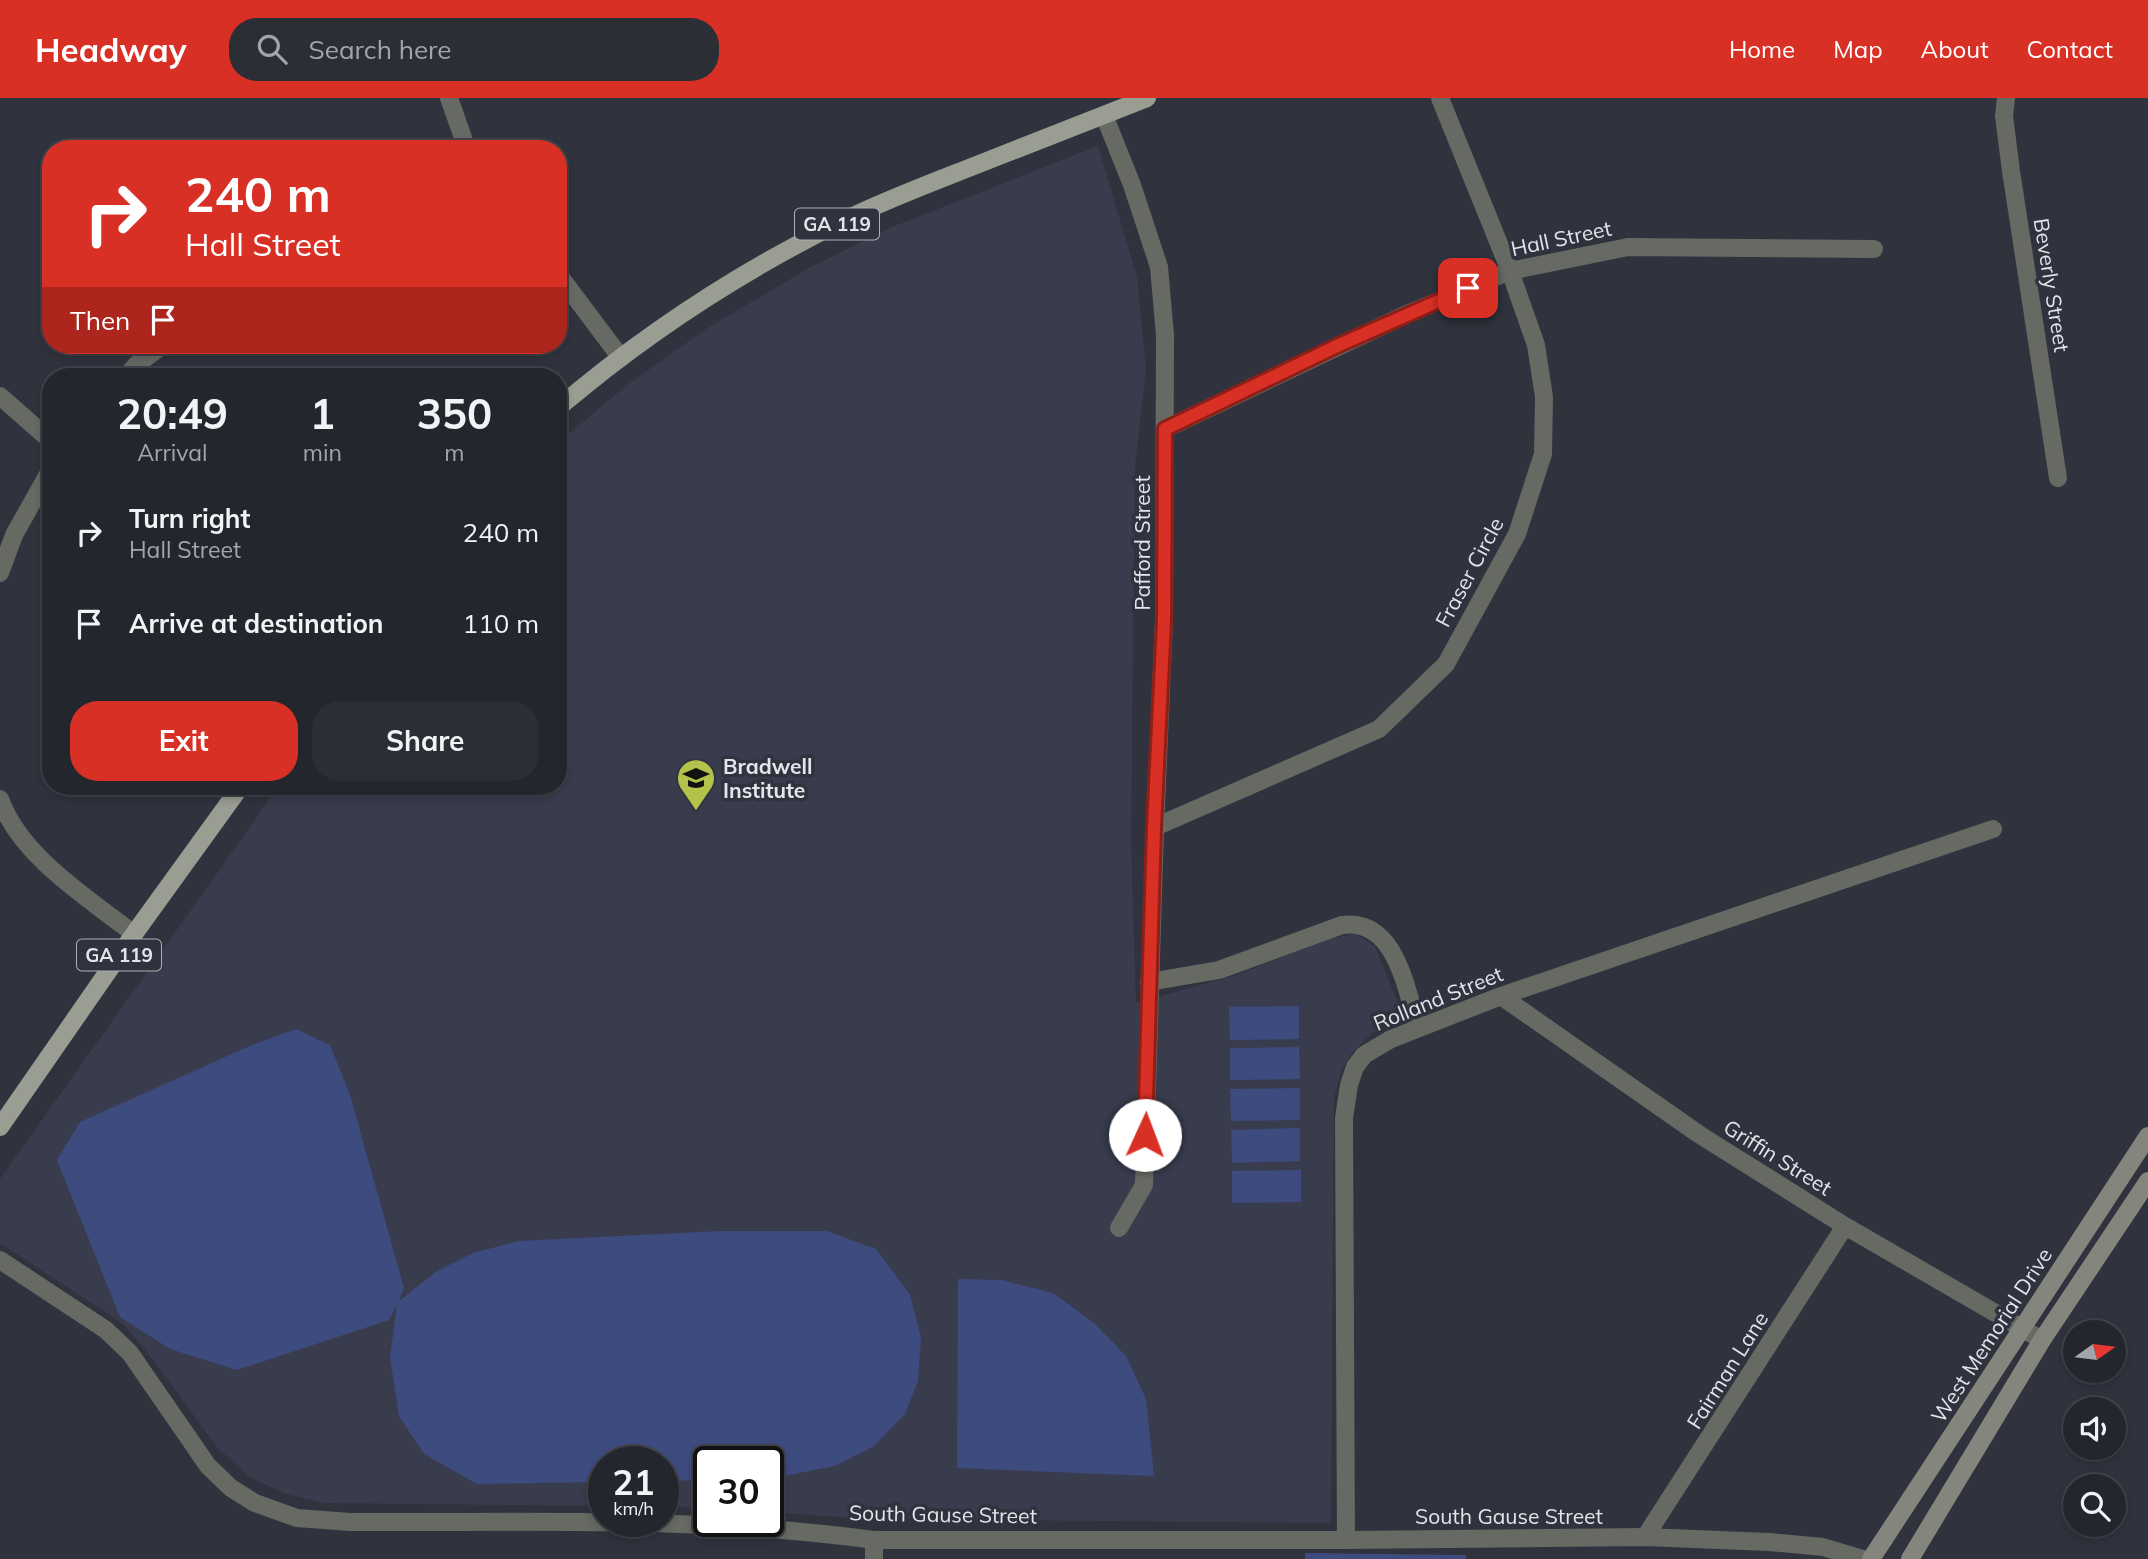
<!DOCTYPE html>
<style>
:root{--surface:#24262e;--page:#2c2e36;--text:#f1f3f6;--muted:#a3a5aa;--line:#41434a;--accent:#d93025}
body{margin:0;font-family:Mulish,sans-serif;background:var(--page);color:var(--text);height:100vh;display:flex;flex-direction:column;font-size:26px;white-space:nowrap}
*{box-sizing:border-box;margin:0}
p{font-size:23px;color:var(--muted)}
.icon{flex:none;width:38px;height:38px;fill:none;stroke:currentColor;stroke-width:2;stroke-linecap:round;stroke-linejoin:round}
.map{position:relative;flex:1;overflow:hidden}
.panel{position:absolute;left:42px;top:270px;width:525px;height:427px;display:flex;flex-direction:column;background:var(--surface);border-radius:28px;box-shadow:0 4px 10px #0003,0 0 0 2px var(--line)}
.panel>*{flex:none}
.hud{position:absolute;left:42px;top:42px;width:525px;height:214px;border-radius:28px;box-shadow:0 4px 10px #0003,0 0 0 2px var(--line);background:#d93025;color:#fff;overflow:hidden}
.needle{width:46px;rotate:76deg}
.buttons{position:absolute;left:2063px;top:1222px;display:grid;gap:14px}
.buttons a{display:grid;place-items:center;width:63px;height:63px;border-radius:50%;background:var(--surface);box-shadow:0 4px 10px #0003,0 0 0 2px var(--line);font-size:35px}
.speed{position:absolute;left:588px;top:1348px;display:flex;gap:14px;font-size:35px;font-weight:700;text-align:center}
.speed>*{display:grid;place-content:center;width:91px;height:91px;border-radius:50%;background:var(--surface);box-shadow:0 4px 10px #0003,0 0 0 2px var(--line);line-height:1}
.speed small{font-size:18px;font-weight:400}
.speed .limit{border:4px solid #111;border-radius:10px;background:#fff;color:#111}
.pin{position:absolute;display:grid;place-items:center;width:60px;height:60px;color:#fff;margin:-30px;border-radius:14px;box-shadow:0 4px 10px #0006}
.me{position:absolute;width:77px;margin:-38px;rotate:2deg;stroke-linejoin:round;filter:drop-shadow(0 0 5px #0008)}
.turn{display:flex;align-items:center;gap:24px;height:147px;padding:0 28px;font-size:32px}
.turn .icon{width:91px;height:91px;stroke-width:2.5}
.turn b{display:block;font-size:49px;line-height:60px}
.then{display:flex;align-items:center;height:66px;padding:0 28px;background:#0003;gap:14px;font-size:26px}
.eta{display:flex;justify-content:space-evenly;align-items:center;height:119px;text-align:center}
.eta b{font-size:42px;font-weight:700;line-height:49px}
.action{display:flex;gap:14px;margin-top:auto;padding:14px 28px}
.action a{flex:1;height:80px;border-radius:28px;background:var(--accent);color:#fff;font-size:28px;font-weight:700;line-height:80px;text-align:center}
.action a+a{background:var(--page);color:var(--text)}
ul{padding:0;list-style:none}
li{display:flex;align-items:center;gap:21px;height:91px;padding:0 28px}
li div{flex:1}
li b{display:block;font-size:26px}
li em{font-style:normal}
header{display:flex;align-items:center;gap:42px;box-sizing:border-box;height:98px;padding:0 35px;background:var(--accent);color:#fff}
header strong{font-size:33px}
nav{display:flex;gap:38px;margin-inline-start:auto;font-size:24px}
.search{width:490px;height:63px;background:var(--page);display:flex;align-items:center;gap:18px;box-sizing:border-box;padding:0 24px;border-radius:28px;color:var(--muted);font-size:26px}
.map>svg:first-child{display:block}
.built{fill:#383c4d}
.green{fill:#3e4b7f}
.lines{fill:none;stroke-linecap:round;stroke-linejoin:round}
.minor{stroke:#676963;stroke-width:18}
.tertiary{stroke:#676963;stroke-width:18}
.secondary{stroke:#84867d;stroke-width:18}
.primary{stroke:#9a9d91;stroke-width:18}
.route-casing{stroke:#8d1f18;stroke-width:18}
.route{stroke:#d93025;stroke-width:12}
.labels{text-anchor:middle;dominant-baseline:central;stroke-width:7;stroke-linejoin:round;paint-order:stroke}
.shield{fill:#30333e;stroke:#adb0b8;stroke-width:2}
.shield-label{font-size:19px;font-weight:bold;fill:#e3e5ec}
.street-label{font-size:21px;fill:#e3e5ec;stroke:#30333e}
.poi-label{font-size:21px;font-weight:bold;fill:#e3e5ec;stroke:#30333e;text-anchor:start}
</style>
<header>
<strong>Headway</strong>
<div class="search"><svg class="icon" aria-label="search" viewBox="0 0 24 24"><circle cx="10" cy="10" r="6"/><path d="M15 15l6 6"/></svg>Search here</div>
<nav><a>Home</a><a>Map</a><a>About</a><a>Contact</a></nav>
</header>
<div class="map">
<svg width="2148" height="1461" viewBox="0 0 2148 1461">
<rect width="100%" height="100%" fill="#30333e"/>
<!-- built -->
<path class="built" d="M1098,48L1137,179L1146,271L1135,368L1131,739L1136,905L1233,878L1331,840L1356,836L1375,848L1403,918L1372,935L1352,955L1341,973L1334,1000L1331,1425L871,1421L768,1414V1363H709V1411L663,1408V1363H604V1408L323,1405L286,1396L249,1379L217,1349L147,1254L123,1226L0,1145V1081L279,688H558V345L627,287L706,231L807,171L892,129Z"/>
<!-- green -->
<path class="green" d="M1299,908V941L1230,942L1229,909Z
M296,931L330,947L350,997L404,1190L399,1203L437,1173L473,1155L519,1143L721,1133H827L876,1151L910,1197L921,1240L918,1283L905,1316L873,1349L835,1368L774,1380H768V1363H709V1382L663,1383V1363H604V1384L477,1386L424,1356L399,1318L390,1259L397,1207L389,1222L237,1272L170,1251L120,1219L57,1062L80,1024L252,947Z
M1299,949L1300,981L1230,982V950Z
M1300,990V1022L1231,1023L1230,991Z
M1300,1030V1063L1232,1065L1231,1032Z
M1301,1072V1104L1232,1105V1073Z
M958,1181L1001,1182L1053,1195L1094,1225L1126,1258L1146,1301L1154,1378L957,1370Z
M1305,1455L1466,1457V1461H1305Z"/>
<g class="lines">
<!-- minor -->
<path class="minor" d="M449,0L467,51
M2006,0L2004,18L2011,73L2058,380
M1104,17L1132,87L1159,169L1165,237L1164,523L1155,729L1144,1087L1119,1130
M558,176L621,260
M127,278L136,267L163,247
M0,298L51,343
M1165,331L1405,217L1510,173L1628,149L1874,151
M0,475L14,437L51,371
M0,701C20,758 88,800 134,836
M1155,729L1379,631L1446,566L1517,436L1543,356L1544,299L1536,247L1510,173L1440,0
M1149,884L1219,872L1342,827C1396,820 1406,891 1418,930
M1501,898L1700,1037L1845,1128L2042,1242
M1645,1439L1845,1128
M874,1442V1461
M1346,1442L1344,1020L1349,987L1355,969L1364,957L1391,941L1501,898L1993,731"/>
<!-- tertiary -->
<path class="tertiary" d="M0,1162L106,1232L130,1255L208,1368L231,1390L255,1405L297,1420L350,1424C525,1425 700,1418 874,1442H1346L1645,1439L1769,1444L1823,1449L1863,1461"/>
<!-- secondary -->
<path class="secondary" d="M1871,1461L2148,1038
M1910,1461L2042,1242L2148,1083"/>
<!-- primary -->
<path class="primary" d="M558,310C647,234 746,170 851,119C893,99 936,83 979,66C1035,44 1091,22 1147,0
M0,1029L134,836L241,688"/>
</g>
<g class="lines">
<defs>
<path id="route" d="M1145,1037L1154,729L1164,523L1165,331L1339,247L1468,190"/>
</defs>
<!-- route casing -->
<use href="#route" class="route-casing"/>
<!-- route -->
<use href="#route" class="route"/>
</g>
<!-- icons -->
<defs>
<symbol id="school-pin" viewBox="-11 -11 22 30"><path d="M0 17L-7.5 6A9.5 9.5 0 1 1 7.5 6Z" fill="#b3c24b" stroke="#30333e"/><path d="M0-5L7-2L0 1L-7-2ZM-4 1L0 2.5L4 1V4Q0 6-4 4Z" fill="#111"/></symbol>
</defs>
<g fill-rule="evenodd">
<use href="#school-pin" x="674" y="658" width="44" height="60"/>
</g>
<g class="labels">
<!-- shield labels -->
<g class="shield">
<rect x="795" y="110.5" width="84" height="31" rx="5"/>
<rect x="77" y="841.5" width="84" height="31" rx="5"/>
</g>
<g class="shield-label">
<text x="837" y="126">GA 119</text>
<text x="119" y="857">GA 119</text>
</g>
<!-- street labels -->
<g class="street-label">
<text transform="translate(1561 140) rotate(-12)">Hall Street</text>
<text transform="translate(2052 187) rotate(81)">Beverly Street</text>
<text transform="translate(1142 445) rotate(-90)">Pafford Street</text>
<text transform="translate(1469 474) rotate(-62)">Fraser Circle</text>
<text transform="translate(1438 900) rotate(-22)">Rolland Street</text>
<text transform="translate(1778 1059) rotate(32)">Griffin Street</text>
<text transform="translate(1991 1237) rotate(-57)">West Memorial Drive</text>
<text transform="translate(1727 1272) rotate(-58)">Fairman Lane</text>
<text transform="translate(943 1416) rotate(1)">South Gause Street</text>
<text x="1509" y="1418">South Gause Street</text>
</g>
<!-- poi labels -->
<g class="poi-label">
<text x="723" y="668">Bradwell<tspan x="723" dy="24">Institute</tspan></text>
</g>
</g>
</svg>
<div class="buttons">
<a><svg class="needle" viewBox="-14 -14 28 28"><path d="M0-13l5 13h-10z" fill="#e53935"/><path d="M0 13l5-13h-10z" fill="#a3a5aa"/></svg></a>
<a><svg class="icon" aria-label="sound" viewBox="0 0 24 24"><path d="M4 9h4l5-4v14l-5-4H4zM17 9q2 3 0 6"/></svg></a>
<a><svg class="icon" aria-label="search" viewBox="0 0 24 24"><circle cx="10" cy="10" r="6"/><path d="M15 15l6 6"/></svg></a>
</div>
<div class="speed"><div>21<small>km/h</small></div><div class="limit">30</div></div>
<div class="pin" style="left:1468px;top:190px;background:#d93025"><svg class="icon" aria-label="arrive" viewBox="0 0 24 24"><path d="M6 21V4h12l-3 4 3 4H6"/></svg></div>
<svg class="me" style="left:1145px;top:1037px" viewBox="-20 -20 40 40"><circle r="19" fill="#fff"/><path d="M0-13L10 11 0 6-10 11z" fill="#d93025"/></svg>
<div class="hud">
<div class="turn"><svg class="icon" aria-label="right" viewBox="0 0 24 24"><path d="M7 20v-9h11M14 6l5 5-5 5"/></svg><div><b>240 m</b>Hall Street</div></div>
<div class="then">Then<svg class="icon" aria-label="arrive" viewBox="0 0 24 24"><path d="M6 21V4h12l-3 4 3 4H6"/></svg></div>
</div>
<section class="panel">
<div class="eta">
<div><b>20:49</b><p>Arrival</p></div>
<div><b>1</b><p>min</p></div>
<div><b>350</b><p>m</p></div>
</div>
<ul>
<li><svg class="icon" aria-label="right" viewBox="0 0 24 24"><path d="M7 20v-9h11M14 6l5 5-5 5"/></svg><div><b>Turn right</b><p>Hall Street</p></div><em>240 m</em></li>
<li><svg class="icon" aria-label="arrive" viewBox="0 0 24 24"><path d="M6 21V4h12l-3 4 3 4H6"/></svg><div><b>Arrive at destination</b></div><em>110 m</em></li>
</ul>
<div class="action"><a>Exit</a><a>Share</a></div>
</section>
</div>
